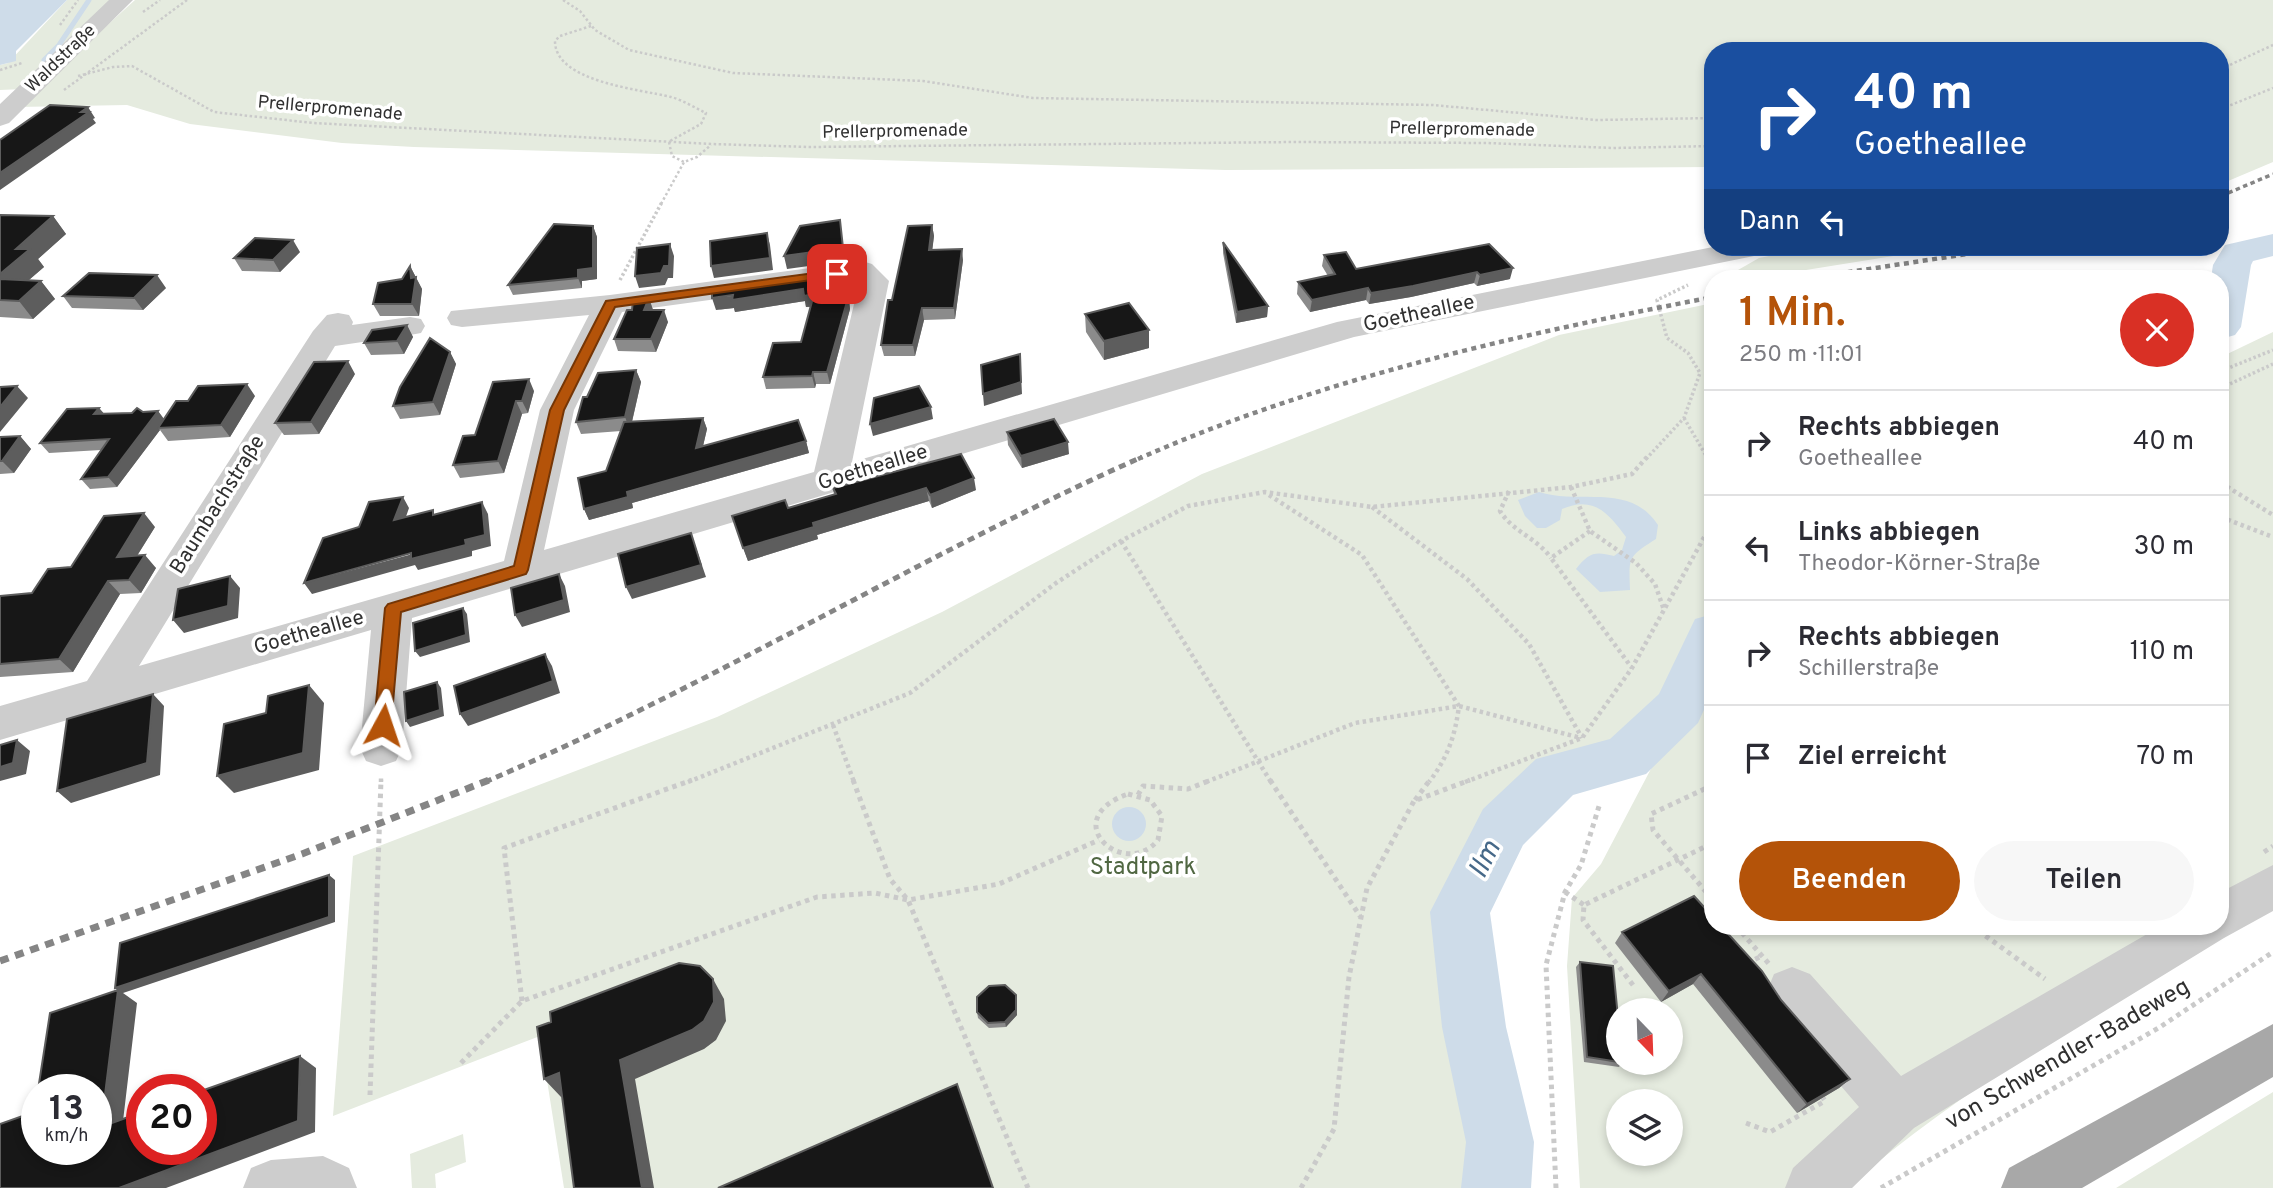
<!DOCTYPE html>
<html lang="de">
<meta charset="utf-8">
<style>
:root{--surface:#fff;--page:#f7f7f7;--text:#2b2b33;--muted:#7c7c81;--line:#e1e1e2;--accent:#b45309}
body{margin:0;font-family:Overpass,sans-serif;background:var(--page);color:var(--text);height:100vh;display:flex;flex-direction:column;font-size:26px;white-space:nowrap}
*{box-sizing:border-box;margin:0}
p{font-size:23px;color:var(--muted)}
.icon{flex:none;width:38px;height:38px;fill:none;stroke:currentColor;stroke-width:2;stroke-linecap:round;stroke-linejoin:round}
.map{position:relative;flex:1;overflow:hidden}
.side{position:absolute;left:1704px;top:270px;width:525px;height:665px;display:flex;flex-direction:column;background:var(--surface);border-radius:28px;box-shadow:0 4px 10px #0003}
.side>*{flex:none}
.banner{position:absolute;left:1704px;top:42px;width:525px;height:214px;border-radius:28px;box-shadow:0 4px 10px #0003;background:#1a4fa0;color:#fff;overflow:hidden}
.needle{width:46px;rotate:157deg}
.tools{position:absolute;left:1606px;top:998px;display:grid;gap:14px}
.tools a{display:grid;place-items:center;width:77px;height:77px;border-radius:50%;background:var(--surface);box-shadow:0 4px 10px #0003;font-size:35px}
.speed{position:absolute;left:21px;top:1074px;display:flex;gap:14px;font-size:35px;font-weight:700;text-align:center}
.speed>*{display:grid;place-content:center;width:91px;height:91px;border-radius:50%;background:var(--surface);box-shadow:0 4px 10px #0003;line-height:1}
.speed small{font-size:18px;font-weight:400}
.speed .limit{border:10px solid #d22;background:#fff;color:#111}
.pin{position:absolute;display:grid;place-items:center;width:60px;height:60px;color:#fff;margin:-30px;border-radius:14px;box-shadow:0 4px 10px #0006}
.me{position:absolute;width:77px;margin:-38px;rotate:5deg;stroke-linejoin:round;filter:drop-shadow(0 0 5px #0008)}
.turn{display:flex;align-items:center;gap:24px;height:147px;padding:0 35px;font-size:32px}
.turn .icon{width:91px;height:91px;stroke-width:2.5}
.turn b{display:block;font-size:49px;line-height:60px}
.then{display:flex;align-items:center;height:66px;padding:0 35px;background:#0003;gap:14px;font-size:26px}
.round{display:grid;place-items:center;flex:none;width:74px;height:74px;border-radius:37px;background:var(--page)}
.head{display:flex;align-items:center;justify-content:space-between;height:119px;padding:0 35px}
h1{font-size:42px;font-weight:600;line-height:52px;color:var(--accent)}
.primary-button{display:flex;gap:14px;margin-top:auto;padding:14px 35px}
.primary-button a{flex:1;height:80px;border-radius:42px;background:var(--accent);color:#fff;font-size:28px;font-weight:600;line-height:80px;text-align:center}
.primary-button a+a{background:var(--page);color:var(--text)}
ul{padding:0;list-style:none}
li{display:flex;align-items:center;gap:21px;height:105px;padding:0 35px;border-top:2px solid var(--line)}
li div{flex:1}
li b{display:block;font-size:26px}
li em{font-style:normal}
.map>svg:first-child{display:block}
.green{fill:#e5ebdf;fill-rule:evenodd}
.water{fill:#cedce9}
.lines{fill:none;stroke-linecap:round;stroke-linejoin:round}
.stream{stroke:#cedce9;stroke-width:5}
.river{fill:#cedce9;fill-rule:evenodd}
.path-far3{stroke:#cacaca;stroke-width:2.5;stroke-dasharray:2.5 2.5;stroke-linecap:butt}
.path-far2{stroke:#cacaca;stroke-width:3.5;stroke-dasharray:2.5 2.5;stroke-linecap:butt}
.path-far1{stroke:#cacaca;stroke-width:4.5;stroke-dasharray:3.5 3.5;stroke-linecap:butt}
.path{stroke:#cacaca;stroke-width:5;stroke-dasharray:4.5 4.5;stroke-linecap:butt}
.minor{fill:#cdcdcd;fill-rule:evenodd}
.major{fill:#a8a8a8;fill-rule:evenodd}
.rail-far3{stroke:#858585;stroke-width:3.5;stroke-dasharray:4.5 3.5;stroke-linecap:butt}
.rail-far2{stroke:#858585;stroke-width:4.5;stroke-dasharray:5 4.5;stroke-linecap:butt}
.rail-far1{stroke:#858585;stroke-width:5;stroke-dasharray:7 5;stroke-linecap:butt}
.rail{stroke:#858585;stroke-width:7;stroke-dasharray:9 7;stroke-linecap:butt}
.wall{fill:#8b8b8b}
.shaded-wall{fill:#5d5d5d}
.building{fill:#171717;stroke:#5d5d5d;stroke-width:2}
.route{fill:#b45309;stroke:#753606;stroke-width:2}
.labels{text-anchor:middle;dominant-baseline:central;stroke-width:7;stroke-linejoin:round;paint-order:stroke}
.far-street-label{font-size:18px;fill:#303030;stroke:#fff}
.street-label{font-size:21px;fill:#303030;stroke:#fff}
.near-park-label{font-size:24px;fill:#506742;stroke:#fff}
.near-street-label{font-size:24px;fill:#303030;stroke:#fff}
.near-water-label{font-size:28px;font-style:italic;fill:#466989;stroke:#fff}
</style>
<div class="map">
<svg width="2273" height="1188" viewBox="0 0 2273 1188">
<rect width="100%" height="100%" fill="#fff"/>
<!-- green -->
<path class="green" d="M67,0H113L23,89L0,90V65L8,63Z
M135,0H2273V162L2221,184V51H1713V167L1226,170L414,147L342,143L190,124L127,105L17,107Z
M1815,247H1949L1757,278H1724L1759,258Z
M1713,303V633L1679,708L1627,758L1556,776L1503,826L1460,912L1474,1027L1500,1142L1496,1188H564L540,1036L333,1116L353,856L717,717L942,612L1202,474L1559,335Z
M2273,332V904C2129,994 1975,1076 1847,1188H1580L1567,966L1572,898L1601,864L1654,763L1713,684V926H2221V357ZM1619,1010H1671V1062H1619ZM1619,1101H1671V1153H1619Z
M2273,1092V1188H2116Z
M463,1134L466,1162L435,1174L436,1188H412L410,1154Z"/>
<!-- water -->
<path class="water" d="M0,0H67L16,51V61L0,65Z
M1539,492C1580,505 1630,482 1658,525L1656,539C1627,557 1629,558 1630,590L1600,592L1576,569C1589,553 1594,551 1614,556L1622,550L1626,537C1609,514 1594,495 1562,509L1560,520L1546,528H1537L1525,516L1518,500Z
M1112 824a17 17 0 1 1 34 0a17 17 0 1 1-34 0Z"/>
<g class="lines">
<!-- stream -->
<path class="stream" d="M44,60L59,45L89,0"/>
<!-- river -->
<path class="river" d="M2273,234V256L2253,261L2251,265L2241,327L2235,335L2221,339V278H2211L2213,265L2225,245Z
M1713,614V690L1698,723L1646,774L1573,795L1523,845L1490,913L1506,1027L1534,1142L1531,1188H1461L1466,1142L1442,1027L1430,912L1483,809L1536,759L1610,739L1659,694L1695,619Z"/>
<!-- path-far3 -->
<path class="path-far3" d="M563,0L580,11L595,30L629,50L733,73L923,81L1033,98L1433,105L1596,120L1713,118
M143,12L160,0
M60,25L78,0
M591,26L560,36L555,41C555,82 639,89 671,97C683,100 695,108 706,113L701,124L670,141
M2221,69L2273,45
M0,70L22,63
M78,76L113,67L132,66L214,112L313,123L712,144L809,147L1294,142L1487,143L1613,148L1713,146
M64,90L187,0
M2221,109L2273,88
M669,142L672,156L684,162
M661,204L684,162L697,157L711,145"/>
<!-- path-far2 -->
<path class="path-far2" d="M620,280L662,202
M2221,371L2273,350
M2221,388L2273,364
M1684,418L1708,459
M1646,459L1684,418L1700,373L1688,353L1667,338L1657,300L1688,285"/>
<!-- path-far1 -->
<path class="path-far1" d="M1707,457L1713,468
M2221,483L2273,515
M1571,487L1590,531L1636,563L1655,584L1664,610
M1509,491L1500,511C1513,532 1537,538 1551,558
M1269,495L1362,555L1459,706C1455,736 1448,757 1429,782
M1372,507L1467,579L1529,644L1582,738
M2221,517L2273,537
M1590,531L1551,558L1632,668
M1121,541L1271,782
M833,725L854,782
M381,782V778
M688,782L910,693L1056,583L1121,541L1188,506L1265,492L1372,507L1571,487L1632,474L1647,457
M1206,782L1355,723L1459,706L1581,738
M1465,782L1582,738L1632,668L1713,521"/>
<!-- path -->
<path class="path" d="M853,780L890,879L908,900L1028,1188
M1270,780L1360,916
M1713,785L1651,814L1653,830L1713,900
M1128,794L1150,800L1162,816L1158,840C1125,881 1055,820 1128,794Z
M1138,795L1143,786L1188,789L1211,780
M1415,800L1430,780
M2264,852L2273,846
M1565,892L1584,905
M1736,926L1770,965
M1961,926L1976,929L2045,979
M1747,963L1762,956
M1633,985L1583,920L1584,905L1713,843
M522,1001L504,848L692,780
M461,1063L522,1001L817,897L875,893L908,900L999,884L1099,840
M370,1095L381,780
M1746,1123L1770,1132L1825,1101L1823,1098
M1301,1188L1334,1129L1349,977L1367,888L1414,801L1470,780
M1556,1188L1546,965L1565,892L1581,865L1600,803
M1881,1188L2160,1027L2273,952"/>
<!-- minor -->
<path class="minor" d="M109,0H133L9,123L0,126V104Z
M1713,247H1768L1764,253L1754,256L1354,337L412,618L402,748L396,761L381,766L366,761L360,748L371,630L0,740V706L87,681L313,331L327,315L338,313L349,315L353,322L352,325L410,317L421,319L425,326L421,333L410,335L335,346L139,666L504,561L540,410L589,315L462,327L451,325L447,318L451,311L610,295L862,261L872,264L889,281L852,462L1337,322ZM855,280L859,283L814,472L544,550L574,410L622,312Z
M2273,865V911L2224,938L1914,1128L1852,1188H1785L1793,1168L1859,1107L1774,1008L1767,991L1774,974L1792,967L1810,974L1901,1076L2161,926H2221V892Z
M323,1156L349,1168L357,1188H243L251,1168L271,1160Z"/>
<!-- major -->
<path class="major" d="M2273,1024V1077L2082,1188H2001L2009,1168Z"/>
<!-- rail-far3 -->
<path class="rail-far3" d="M2221,196L2273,174"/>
<!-- rail-far2 -->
<path class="rail-far2" d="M1810,278L2013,247
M1138,459C1321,378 1517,335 1713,297"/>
<!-- rail-far1 -->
<path class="rail-far1" d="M485,782C710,686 919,556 1142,457"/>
<!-- rail -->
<path class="rail" d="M0,961L302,854L489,780"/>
</g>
<!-- wall -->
<path class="wall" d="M0,215L53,216L66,234L38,259L44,267L29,280L41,281L55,299L33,319L0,317Z
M932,225L934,236L932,250L963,260L955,319L924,320L915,356H884L881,345L892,300Z
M593,226L597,237V279L582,281V288L513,295L508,285Z
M1223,242L1268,306L1267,317L1236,323L1223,253Z
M1489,244L1510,279L1477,286L1474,283L1411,297L1369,304L1366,300L1310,312L1297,294L1298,282L1328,276L1322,266L1324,255L1356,269Z
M300,252L280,272L242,271L234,258Z
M410,266L422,289L419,316H380L373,304L402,279Z
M848,284L850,309L830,384H816L815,388L766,389L763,377L801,342L811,307H806L805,301L735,312L734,308L716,310Z
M166,288L143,310L72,308L63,296Z
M649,298L653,310L668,322L656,352L618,351L614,339L632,310Z
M1085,314L1149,330V348L1104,360L1086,332Z
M407,325L413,337L404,354L371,355L364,343Z
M450,352L456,364L440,415L400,419L393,406Z
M636,370L641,382L632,422L703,418L707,429L703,446L806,441L809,453L632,503L633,508L589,520L584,509L606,471L621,431L581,434L576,422L587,397Z
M355,374L319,434L284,435L275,423Z
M493,382L534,391L528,413L522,414L504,473L460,478L453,465L475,435Z
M255,396L230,437L168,441L160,430L117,487L90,489L81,479L101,450L49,453L40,443L99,408L104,414L158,411L164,419Z
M1007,432L1069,454L1022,468L1008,445Z
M20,436L31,449L14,473L0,474V437Z
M833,488L976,490L932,508L929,501L817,535L818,539L748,561L732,516L788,508L834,495Z
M155,527L137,556L156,568L141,593L120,594L73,672L0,677V596L32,593L71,567Z
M1622,932L1781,1000L1850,1079L1839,1088L1797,1113L1693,984L1661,1002L1615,943Z
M1580,962L1619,1028V1062H1622L1619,1067L1584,1062L1576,967Z
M1016,995L1017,1015L1006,1027L989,1028L978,1018L977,1012Z"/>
<!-- shaded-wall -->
<path class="shaded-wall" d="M88,107L95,118L93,119L96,123L0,190V173Z
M53,216L66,234L38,259L44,267L9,297L0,286V274L16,249Z
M840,220L845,261L787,269L784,256Z
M932,225L934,236L931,261L929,250Z
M593,226L597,237V279L582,281V288L578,278V270Z
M767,233L770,245L773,270L714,278L711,266Z
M293,240L300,252L280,272L273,260Z
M670,244L674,256L673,278H668L665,285L639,288L635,276Z
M962,249L963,260L955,319L954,308Z
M410,266L422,289L419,316L412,304Z
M1513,268L1510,279L1477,286L1480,275Z
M845,272L850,309L830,384L827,372Z
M1477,272L1474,283L1411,297L1369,304L1371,293Z
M157,275L166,288L143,310L134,298Z
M41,281L55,299L33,319L19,301Z
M1368,288L1366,300L1310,312L1312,300Z
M803,289L814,294L817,306L806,307L805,301L735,312L734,308L716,310L712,298Z
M649,298L653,310H644Z
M1268,306L1267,317L1236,323L1237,312Z
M922,308L924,320L915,356L913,345Z
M664,310L668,322L656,352L651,339Z
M407,325L413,337L404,354L397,341Z
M1149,330V348L1104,360V341Z
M450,352L456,364L440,415L433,402Z
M1020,354L1022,394L984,406L983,394Z
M348,361L355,374L319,434L311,422Z
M636,370L641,382L630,430L625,417Z
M813,372L816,384L815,388L812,376Z
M529,379L534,391L528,413L522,401Z
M247,384L255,396L230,437L221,425Z
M17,386L28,398L0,432V407Z
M516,401L522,414L504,473L498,461Z
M931,407L933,419L873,436L870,424Z
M99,408L108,418L94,414Z
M158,411L166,422L158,428L160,430L117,487L108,477Z
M703,418L707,429L700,459L696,448Z
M20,436L31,449L14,473L2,461Z
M806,441L809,453L632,503L633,508L589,520L584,509L627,492Z
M1068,442L1069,454L1022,468L1021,456Z
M974,478L976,490L932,508L930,495Z
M926,488L929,501L817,535L818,539L748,561L743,548L813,523Z
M403,497L409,508L401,531L394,520Z
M482,502L488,514L491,546L472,551V556L418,570L415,565L312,594L304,583L465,540Z
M144,513L155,527L128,570L117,557Z
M691,533L706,577L632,599L626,587Z
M145,555L156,568L141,593L129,580Z
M559,574L565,586L570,612L522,627L515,615Z
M230,576L240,588L238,618L184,633L173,620Z
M108,581L120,594L73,672L59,659Z
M463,608L467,614L470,642L420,657L415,651Z
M545,654L552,666L560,693L468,726L460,714Z
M437,682L441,688L444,716L410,727L406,721Z
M309,685L324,703L319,770L234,793L217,776Z
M153,694L164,706L160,775L71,803L57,791Z
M17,740L30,751L26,774L0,781V767Z
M329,875L335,880V922L123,993L137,1003L121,1138L101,1127L118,991L115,988Z
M1701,974L1693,984L1661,1002L1669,991Z
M713,979L724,999L726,1021L716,1040L704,1049L635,1079L654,1188H642L620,1060Z
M1016,995L1017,1015L1006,1027L1005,1022Z
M300,1056L316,1068L315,1132L166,1188H119Z
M559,1073L575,1091L561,1097L544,1079Z
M1850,1079L1839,1088L1797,1113L1807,1104Z"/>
<!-- building -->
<path class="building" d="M50,105L88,107L81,112H89L0,173V140Z
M0,215L53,216L16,249H30L0,274Z
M840,220L843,248L784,256L800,226Z
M554,224L593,226V268L578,270V278L508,285Z
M932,225L929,250L962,249L954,308H922L913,345H881L888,300H892L908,226Z
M767,233L770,258L711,266L710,241Z
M255,238L293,240L273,260L234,258Z
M1223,242L1268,306L1237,312Z
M670,244L669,266H664L661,273L635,276L637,248Z
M1489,244L1513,268L1480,275L1477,272L1413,286L1371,293L1368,288L1312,300L1298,282L1335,274L1324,255L1346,252L1356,269Z
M410,266L411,278L416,277L412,304H373L378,283L402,279Z
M845,272L848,298L827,372H813L812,376L763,377L773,343L801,342L814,294L804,296L803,289L732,300L733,295L712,298V290Z
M89,273L157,275L134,298L63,296Z
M0,279L41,281L19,301L0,300Z
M649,298L644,310H664L651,339H614L627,310H632L633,300Z
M1129,303L1149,330L1104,341L1085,314Z
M407,325L397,341L364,343L372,330Z
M430,338L450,352L433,402L393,406L400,387Z
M1020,354L1021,382L983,394L981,365Z
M348,361L311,422L275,423L314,362Z
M636,370L625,417L576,422L583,397H587L598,373Z
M529,379L522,401H516L498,461L453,465L463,436L475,435L493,382Z
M247,384L221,425L158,428L176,401H188L198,386Z
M17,386L0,407V387Z
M919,386L931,407L870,424L874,398Z
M99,408L94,414L132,413L137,408L143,412L158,411L108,477L81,479L109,439L40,443L67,409Z
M703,418L696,448L798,420L806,441L627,492L628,497L584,509L578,478L606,471L624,422Z
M1054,419L1068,442L1021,456L1007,432Z
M20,436L2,461H0V437Z
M961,454L974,478L930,495L926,488L813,523L814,527L743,548L732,516L785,500L788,508L836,494L833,488Z
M403,497L394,520L433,510V515L482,502L485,535L465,540L466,545L411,559V553L304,583L323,538L359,527L369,502Z
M144,513L117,557L145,555L129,580L108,581L59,659L0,664V596L32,593L48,569L71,567L104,516Z
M691,533L701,565L626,587L618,554Z
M559,574L564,600L515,615L511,588Z
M230,576L228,606L173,620L178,589Z
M463,608L466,635L415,651L413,623Z
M545,654L553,681L460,714L454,686Z
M437,682L440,710L406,721L404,692Z
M309,685L303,753L217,776L224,724L266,713L268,696Z
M153,694L147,763L57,791L67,719Z
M17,740L13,763L0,767V745Z
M329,875V917L115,988L120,943Z
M1694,896L1713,917V926H1721L1762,971L1781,1000L1850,1079L1807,1104L1701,974L1669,991L1622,932Z
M1580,962L1613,966L1619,1028V1062L1587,1057Z
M679,963L700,966L713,979L714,1002L704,1021L692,1030L620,1060L642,1188H574L559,1073L544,1079L537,1027L551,1022L550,1012Z
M1005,985L1016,995V1010L1005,1022L988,1023L977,1012V997L989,986Z
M118,990L101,1127L142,1112V1150H201V1091L300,1056L298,1121L119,1188H0V1124L34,1112L37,1096V1150H96V1090H38L50,1013Z
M957,1084L993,1188H718Z"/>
<!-- route -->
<path class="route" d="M837,270L841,271V276L615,307L564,410L528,570L526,574L401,612L391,725L383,732L377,730L374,725L385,608L388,604L514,566L550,410L606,301Z"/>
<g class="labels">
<!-- far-street labels -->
<g class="far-street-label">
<text transform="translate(61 59) rotate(-44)">Waldstraße</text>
<text transform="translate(330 109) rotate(5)">Prellerpromenade</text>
<text transform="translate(1462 130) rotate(1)">Prellerpromenade</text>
<text transform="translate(895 132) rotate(-1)">Prellerpromenade</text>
</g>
<!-- street labels -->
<g class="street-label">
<text transform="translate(1419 314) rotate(-12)">Goetheallee</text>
<text transform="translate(873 468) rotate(-17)">Goetheallee</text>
<text transform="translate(218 505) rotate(-58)">Baumbachstraße</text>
<text transform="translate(309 633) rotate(-16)">Goetheallee</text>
</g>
<!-- near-park labels -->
<g class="near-park-label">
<text x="1143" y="868">Stadtpark</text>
</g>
<!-- near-street labels -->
<g class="near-street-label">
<text transform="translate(2068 1055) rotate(-30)">von Schwendler-Badeweg</text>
</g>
<!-- near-water labels -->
<g class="near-water-label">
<text transform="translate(1486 860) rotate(-63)">Ilm</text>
</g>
</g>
</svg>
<div class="tools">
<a><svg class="needle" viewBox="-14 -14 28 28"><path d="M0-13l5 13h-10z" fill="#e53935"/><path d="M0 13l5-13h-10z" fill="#7c7c81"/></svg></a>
<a><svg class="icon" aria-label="layers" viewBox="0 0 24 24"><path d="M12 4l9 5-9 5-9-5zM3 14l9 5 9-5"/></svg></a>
</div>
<div class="speed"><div>13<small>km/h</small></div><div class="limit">20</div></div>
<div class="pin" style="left:837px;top:274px;background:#d93025"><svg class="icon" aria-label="arrive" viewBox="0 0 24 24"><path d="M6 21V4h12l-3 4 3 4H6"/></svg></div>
<svg class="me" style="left:383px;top:725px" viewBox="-20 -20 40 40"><path d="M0-17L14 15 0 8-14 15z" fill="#b45309" stroke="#fff" stroke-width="4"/></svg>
<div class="banner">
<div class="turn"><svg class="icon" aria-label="right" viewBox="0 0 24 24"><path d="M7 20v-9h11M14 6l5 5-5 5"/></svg><div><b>40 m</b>Goetheallee</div></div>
<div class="then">Dann<svg class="icon" aria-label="left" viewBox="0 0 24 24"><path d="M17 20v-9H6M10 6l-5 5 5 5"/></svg></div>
</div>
<section class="side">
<div class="head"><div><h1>1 Min.</h1><p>250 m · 11:01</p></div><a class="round" style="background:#d93025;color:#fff"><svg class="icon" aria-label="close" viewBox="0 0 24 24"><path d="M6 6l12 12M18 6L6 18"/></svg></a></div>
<ul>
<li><svg class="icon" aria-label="right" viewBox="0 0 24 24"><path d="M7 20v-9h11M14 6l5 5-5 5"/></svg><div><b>Rechts abbiegen</b><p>Goetheallee</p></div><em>40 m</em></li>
<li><svg class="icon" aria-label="left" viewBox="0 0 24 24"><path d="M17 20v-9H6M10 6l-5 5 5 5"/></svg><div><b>Links abbiegen</b><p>Theodor-Körner-Straße</p></div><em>30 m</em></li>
<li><svg class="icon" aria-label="right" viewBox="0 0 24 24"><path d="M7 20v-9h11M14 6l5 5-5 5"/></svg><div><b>Rechts abbiegen</b><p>Schillerstraße</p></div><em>110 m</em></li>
<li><svg class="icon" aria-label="arrive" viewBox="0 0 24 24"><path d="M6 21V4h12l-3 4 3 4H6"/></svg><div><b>Ziel erreicht</b></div><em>70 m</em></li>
</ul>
<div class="primary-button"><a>Beenden</a><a>Teilen</a></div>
</section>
</div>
